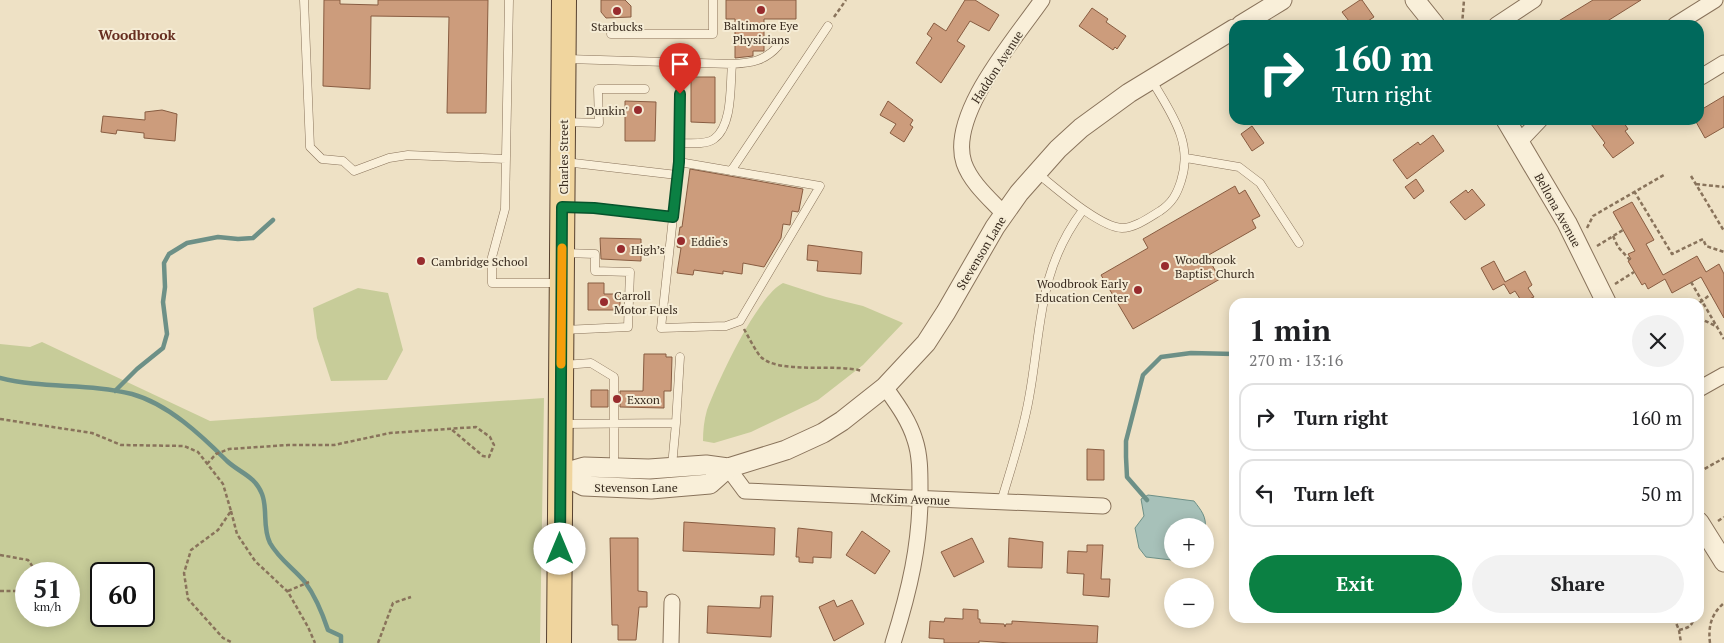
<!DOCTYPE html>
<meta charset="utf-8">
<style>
:root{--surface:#fff;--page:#f2f2f2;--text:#202124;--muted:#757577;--line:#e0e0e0;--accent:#0b8043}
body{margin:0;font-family:"PT Serif",serif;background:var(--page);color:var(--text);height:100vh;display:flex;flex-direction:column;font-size:19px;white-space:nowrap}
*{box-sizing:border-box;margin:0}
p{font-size:16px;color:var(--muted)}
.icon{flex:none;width:28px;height:28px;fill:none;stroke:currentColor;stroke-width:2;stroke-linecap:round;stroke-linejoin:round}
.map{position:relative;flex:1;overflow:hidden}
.side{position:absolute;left:1229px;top:298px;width:475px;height:325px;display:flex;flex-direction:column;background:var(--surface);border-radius:15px;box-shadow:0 2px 12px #0003}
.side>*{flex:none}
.top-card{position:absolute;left:1229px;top:20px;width:475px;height:105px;border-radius:15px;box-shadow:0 2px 12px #0003;background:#00695c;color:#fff;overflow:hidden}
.controls{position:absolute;left:1164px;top:518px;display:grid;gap:10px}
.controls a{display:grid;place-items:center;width:50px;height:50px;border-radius:50%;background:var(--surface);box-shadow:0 2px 12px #0003;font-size:25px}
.speed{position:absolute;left:15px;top:562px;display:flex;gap:10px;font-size:25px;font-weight:700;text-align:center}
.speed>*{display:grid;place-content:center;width:65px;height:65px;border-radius:50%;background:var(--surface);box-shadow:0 2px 12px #0003;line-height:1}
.speed small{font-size:12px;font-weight:400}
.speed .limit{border:2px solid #111;border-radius:8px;background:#fff;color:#111}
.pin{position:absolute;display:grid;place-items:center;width:42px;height:42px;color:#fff;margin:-51px -21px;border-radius:50% 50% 50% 0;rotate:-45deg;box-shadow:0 0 5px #0007}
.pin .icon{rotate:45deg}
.me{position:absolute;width:55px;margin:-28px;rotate:0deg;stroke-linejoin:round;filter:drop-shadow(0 0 4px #0008)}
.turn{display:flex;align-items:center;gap:18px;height:105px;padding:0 20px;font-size:22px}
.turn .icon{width:65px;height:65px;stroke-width:2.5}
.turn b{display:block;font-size:35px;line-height:42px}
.round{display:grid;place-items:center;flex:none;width:52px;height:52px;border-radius:26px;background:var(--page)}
.head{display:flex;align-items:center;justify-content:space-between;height:85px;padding:0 20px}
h1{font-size:30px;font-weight:800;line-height:38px}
.primary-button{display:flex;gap:10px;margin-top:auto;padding:10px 20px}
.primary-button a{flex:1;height:58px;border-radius:30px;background:var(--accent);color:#fff;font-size:20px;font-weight:800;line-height:58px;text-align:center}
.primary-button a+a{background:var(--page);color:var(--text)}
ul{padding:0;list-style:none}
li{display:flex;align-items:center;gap:15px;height:68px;margin:0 10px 8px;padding:0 10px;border:2px solid var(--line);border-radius:15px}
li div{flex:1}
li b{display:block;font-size:19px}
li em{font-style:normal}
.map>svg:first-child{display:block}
.green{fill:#c7cc99;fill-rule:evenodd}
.water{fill:#a7c1b9;stroke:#6d9087}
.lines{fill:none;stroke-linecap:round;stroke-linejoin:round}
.stream{stroke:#6d9087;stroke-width:4.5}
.building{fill:#cc9c7c;stroke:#885c41}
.service-casing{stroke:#89735b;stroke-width:9}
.minor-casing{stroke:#89735b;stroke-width:17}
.tertiary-casing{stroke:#89735b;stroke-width:21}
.primary-casing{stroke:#57412f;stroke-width:26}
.path{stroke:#89735b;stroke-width:2.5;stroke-dasharray:4 2.5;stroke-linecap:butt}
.service{stroke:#f9efd9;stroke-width:8}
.minor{stroke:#f9efd9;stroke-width:15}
.tertiary{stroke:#f9efd9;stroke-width:19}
.primary{stroke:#f0d59e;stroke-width:24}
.route-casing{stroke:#07532c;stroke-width:12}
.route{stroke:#0b8043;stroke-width:9}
.slow{stroke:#f59e0b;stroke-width:9}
.poi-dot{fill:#982c2e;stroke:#f5ecd5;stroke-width:2}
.labels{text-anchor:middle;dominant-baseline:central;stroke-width:4;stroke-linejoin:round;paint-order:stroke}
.poi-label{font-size:12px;fill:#392b1f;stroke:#f5ecd5;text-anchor:start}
.street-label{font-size:12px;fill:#392b1f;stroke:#f5ecd5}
.neighbourhood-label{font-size:14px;font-weight:bold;fill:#662d1f;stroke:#f5ecd5}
</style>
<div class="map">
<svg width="1724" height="643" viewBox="0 0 1724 643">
<rect width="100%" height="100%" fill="#eee1c5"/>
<!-- green -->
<path class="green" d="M783,283L826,297L863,306L903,323L863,365L818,400L751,432L714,443L703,441C703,431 704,420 707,410C718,381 757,296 783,283Z
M358,288L388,293L403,350L387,380L331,381L317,338L313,308Z
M42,342L210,421L544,398L540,643H0V344L30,347ZM26,574H69V616H26ZM101,574H144V616H101Z"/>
<!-- water -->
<path class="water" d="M1148,495L1194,501C1201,510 1207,517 1205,529V526H1172V559H1182L1180,561L1146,557L1139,548L1135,528L1144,516L1141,499Z"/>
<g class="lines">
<!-- stream -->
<path class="stream" d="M0,378C43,389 89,383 132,394C168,404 201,435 227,461C240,473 255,476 262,494C268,509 262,527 270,543C279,559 293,568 305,582C316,597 322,612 328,630L341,636V643
M115,391L137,369L163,348L167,334L163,302L165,287L164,263L169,254L187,243L218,237L238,239L253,238L273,220
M1147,500L1127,477L1126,457V441L1143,375L1161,357L1191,353L1234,354"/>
</g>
<!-- building -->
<path class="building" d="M324,0H340V4L378,5V0H488L486,113H447L449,17L371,16L370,89L323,86Z
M601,0H625L631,6V17L606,18L601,12Z
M726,0H796V19H764V51H753V56L735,58V19H726Z
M965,0H975L999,15L989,31L970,21L957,41L965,46L941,83L916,63L932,38L927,34L934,23L946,31Z
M1360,0H1362L1374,17L1362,25H1352L1342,12Z
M1593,0H1641L1601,25H1552Z
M1092,8L1108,19L1106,22L1126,36L1117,49L1115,47L1113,50L1079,26Z
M691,77H715V123L691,122Z
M1724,96V127L1705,138L1695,120H1699V111Z
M625,101L656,102L655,141H625Z
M888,101L913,120L910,125L913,127L904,142L890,133L896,124L880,115Z
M162,110L177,114L175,141L144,138V133L117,130L116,134L101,132L103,116L145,120V112Z
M1588,120H1622L1628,129L1625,131L1634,143L1613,158L1603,145L1605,143Z
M1252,126L1264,143L1252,151L1241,134Z
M1433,135L1444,151L1407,179L1393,160L1418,142L1420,145Z
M690,169L803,189L799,210L798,212L792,211L790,225L783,224L781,238L764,267L743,263L742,274L723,271V274L694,270L693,275L677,273L681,248L677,247L680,227H682Z
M1416,179L1424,191L1414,199L1405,187Z
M1235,186L1239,194L1245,190L1260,216L1252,220L1256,228L1207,256L1220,279L1133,329L1101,275L1148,248L1143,239Z
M1472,189L1485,205L1465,220L1450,202L1466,190L1468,193Z
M1632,202L1654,240L1646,244L1663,275L1697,256L1706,272L1719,264L1724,274V318L1701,277L1672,293L1665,279L1648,289L1645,283L1642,285L1628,261L1631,259L1628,254L1635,251L1613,212Z
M600,238L641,239V261L601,259Z
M808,245L862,252L861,274L817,271L818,261L807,260Z
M1494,261L1505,282L1525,271L1532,285L1528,288L1534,297L1522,302L1515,291L1510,294L1504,284L1493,290L1481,268Z
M588,283H604V294H620V310H588Z
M644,354H666V357H672L671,391H664V408L620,407V391H643Z
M591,390H608V407H591Z
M1087,449L1104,450V480H1087Z
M684,522L775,528L774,555L683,551Z
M798,528L832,532L831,558L813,557V563L799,562V557H796Z
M862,531L890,551L875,574L846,555Z
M610,538H638V591L647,592V607H639L636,640H618V625H612Z
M972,538L984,562L954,577L941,552Z
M1009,538L1043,542L1042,568L1008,567Z
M1087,545H1103L1101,579H1110L1109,597L1083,595L1084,574L1067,573L1068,551L1087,552Z
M761,596H773L771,637L707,633L708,606L760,608Z
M834,600L837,607L852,600L864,624L834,641L819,607Z
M963,609L978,610V619H980V623L1004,624L1005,627L1006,624H1012V621L1098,626L1097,643H1011L979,641V643H944V639L929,638L930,621L944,622L945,618L963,619Z"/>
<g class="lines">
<defs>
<path id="service" d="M304,0L310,147L322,159L343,161L354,171L389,158L408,155L506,159
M509,0L505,209L492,257V283H560
M611,34H713V0
M567,59L732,64C730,85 733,125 714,139C706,145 689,143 679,143
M732,64C751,63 765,61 778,46
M565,122L599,123L598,89H645
M1186,158L1239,167L1260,183L1299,243
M565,162L677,175
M679,162L820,186L740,321L726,326L661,328Z
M679,162L680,61
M731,171L828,26
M1037,173C1056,188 1099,227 1122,228C1135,228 1150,217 1160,211C1172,203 1177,194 1181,181C1194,142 1170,112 1151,79
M564,207H594L673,217
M563,330L628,327L630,272L595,271V254L565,253
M563,365L591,363L614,377V468
M562,424L676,423L680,357
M672,466L676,423
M1001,502C1011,468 1023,433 1029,398C1042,328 1037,271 1083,210"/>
<path id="minor" d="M1496,25L1534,0
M1675,25L1715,0
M1699,74L1701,77L1724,63
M1520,141L1540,120
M1004,214C990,199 971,183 964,163C948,115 1015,39 1042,0
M885,387C897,404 909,420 915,440C920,455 920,472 920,489C921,543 909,592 893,643
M1699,389L1724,375
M728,468L745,491L1103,506
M671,643L672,602"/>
<path id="tertiary" d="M1415,0L1435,25
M1241,25L1282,0
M1506,120L1567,223L1606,302
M560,474L584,467L649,469L706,465L728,468L786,450L823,433L842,421L885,387L926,343L946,312L995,227L1019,193L1058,149L1081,128L1129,93L1234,29
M560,474L584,486L651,489L710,484L728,468
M1699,522L1724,562"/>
<path id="primary" d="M559,643L564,0"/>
</defs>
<!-- service casing -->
<use href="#service" class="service-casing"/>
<!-- minor casing -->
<use href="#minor" class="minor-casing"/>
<!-- tertiary casing -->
<use href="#tertiary" class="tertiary-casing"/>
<!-- primary casing -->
<use href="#primary" class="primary-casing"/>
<!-- path -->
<path class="path" d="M834,17L846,0
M1462,25L1464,0
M1691,176L1724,231
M1696,184L1724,187
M1634,191L1672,254L1703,239L1706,246L1724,252
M1587,228L1593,216L1664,175
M1613,236L1618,247L1630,260
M1597,246L1623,230
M1691,282L1702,301L1711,294
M1615,284L1634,272
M1699,303L1702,301L1724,339
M1699,318L1718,327
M744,329C749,338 754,348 760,356C777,375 837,363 862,371
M0,419L92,433L121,445L184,446L198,452L223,484L231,511L218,530L191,550L184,573L188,599L223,638L233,643
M207,464L216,454L229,449L288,445H334L390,433L476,427L490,437L494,445L489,457L483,456L451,429
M1699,472L1724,458
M231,511L237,534L255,561L288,592L308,627L315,643
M1718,521L1724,517
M0,555L28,560L35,570V574
M0,591H22L26,588
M288,591L309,582
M1674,618L1679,630L1681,643
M1679,630C1687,628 1693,627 1693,618
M378,643L393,603L411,597
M1710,643C1708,627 1711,614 1724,603"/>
<!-- service -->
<use href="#service" class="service"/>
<!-- minor -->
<use href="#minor" class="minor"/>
<!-- tertiary -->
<use href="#tertiary" class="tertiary"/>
<!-- primary -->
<use href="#primary" class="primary"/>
</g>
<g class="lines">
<defs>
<path id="route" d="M560,549L562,207L594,208L673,217L679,162L680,94"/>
</defs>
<!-- route casing -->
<use href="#route" class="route-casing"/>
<!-- route -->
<use href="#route" class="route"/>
<!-- slow -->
<path class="slow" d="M561,364L562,248"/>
</g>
<!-- markers -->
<g class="poi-dot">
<circle cx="761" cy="10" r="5"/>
<circle cx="617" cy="11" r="5"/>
<circle cx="638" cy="110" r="5"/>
<circle cx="681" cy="241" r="5"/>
<circle cx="621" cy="249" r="5"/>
<circle cx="421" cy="261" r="5"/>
<circle cx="1165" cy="266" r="5"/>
<circle cx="1138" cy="290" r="5"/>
<circle cx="604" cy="302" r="5"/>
<circle cx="617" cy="399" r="5"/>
</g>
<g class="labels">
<!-- poi labels -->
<g class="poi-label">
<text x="761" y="25" text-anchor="middle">Baltimore Eye<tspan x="761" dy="14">Physicians</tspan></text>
<text x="617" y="26" text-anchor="middle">Starbucks</text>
<text x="628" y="110" text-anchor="end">Dunkin'</text>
<text x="691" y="241">Eddie's</text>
<text x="631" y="249">High’s</text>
<text x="1175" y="259">Woodbrook<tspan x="1175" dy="14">Baptist Church</tspan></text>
<text x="431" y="261">Cambridge School</text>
<text x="1128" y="283" text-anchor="end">Woodbrook Early<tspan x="1128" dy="14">Education Center</tspan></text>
<text x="614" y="295">Carroll<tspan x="614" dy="14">Motor Fuels</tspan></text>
<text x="627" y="399">Exxon</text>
</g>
<!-- street labels -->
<g class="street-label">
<text transform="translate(997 67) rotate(-57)">Haddon Avenue</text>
<text transform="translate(563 157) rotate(-90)">Charles Street</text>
<text transform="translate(1558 210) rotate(61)">Bellona Avenue</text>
<text transform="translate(981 253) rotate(-59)">Stevenson Lane</text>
<text x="636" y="487">Stevenson Lane</text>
<text transform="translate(910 499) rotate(2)">McKim Avenue</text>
</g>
<!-- neighbourhood labels -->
<g class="neighbourhood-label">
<text x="137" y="34">Woodbrook</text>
</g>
</g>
</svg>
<div class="controls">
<a>+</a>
<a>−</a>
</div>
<div class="speed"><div>51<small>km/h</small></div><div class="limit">60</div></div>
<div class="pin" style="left:680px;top:94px;background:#d93025"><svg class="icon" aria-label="arrive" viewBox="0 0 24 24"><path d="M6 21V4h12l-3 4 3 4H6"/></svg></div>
<svg class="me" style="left:560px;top:549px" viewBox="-20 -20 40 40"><circle r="19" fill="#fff"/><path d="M0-13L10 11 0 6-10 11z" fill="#0b8043"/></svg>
<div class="top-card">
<div class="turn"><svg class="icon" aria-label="right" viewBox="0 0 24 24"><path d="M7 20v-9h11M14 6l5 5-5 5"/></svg><div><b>160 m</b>Turn right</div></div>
</div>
<section class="side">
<div class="head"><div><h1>1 min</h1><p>270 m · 13:16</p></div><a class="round"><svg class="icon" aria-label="close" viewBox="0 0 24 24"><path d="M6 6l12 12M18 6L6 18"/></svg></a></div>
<ul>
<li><svg class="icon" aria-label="right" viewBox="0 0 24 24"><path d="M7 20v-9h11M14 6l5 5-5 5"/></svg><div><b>Turn right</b></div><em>160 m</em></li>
<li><svg class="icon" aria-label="left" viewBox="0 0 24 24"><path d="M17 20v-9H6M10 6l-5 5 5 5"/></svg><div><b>Turn left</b></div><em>50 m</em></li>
</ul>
<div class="primary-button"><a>Exit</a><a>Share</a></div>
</section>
</div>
